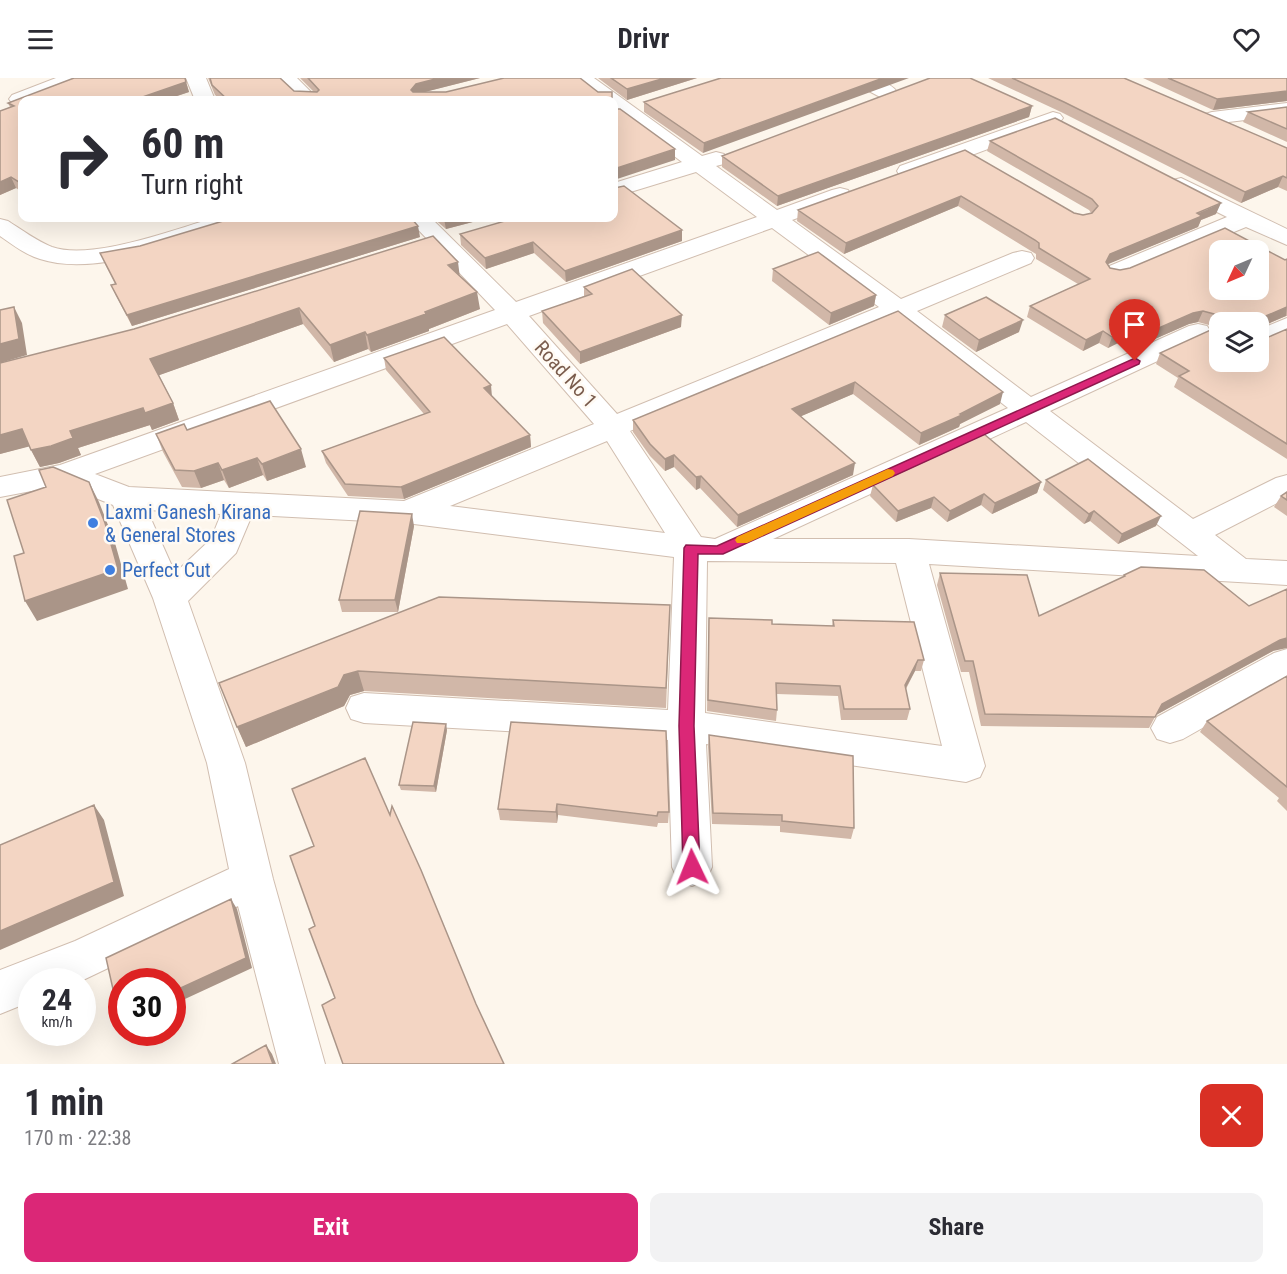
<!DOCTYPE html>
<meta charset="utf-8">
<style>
:root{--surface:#fff;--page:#f2f2f3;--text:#2b2b33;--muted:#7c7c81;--accent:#db2777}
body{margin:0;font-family:"Roboto Condensed",sans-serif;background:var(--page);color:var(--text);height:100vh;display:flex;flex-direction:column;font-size:22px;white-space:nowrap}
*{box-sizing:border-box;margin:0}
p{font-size:20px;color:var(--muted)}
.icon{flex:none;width:33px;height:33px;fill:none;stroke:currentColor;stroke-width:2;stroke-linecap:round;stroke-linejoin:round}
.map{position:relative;height:986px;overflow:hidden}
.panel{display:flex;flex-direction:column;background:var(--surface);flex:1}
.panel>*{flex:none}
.hud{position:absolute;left:18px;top:18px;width:600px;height:126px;border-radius:12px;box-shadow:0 6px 24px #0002;background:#fff;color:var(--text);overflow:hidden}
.needle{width:39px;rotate:226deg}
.buttons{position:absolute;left:1209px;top:162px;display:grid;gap:12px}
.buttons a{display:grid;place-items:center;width:60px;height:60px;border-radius:12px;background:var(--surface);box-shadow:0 6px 24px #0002;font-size:30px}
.speed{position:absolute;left:18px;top:890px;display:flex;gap:12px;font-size:30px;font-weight:700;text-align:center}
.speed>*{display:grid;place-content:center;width:78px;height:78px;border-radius:50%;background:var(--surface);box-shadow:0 6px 24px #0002;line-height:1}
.speed small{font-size:15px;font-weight:400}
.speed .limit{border:9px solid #d22;background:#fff;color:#111}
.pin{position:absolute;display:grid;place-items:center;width:51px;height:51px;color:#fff;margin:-62px -26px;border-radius:50% 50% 50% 0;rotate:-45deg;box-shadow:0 0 6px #0007}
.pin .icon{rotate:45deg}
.me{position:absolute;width:66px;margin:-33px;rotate:358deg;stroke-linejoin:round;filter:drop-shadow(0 0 4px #0008)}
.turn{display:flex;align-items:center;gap:21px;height:126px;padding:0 24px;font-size:27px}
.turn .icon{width:78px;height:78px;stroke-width:2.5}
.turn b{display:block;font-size:42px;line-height:51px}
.round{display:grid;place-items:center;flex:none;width:63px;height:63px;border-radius:12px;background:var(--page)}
.summary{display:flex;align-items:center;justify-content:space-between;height:102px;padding:0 24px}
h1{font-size:36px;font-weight:700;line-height:45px}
.primary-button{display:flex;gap:12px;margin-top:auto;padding:12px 24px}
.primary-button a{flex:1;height:69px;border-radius:12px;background:var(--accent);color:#fff;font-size:24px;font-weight:700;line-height:69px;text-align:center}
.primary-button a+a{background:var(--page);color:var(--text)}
header{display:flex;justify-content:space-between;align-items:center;height:78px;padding:0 24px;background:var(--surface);font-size:27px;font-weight:700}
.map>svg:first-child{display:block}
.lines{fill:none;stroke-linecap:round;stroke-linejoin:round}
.street-casing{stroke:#d1beb0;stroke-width:2}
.street{fill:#fff;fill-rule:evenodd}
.wall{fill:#d1b7a8}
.shaded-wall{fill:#aa9588}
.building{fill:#f3d5c3;stroke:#aa9588;stroke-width:1.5;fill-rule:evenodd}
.route{fill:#db2777;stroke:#8e194d;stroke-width:1.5}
.slow{fill:#f59e0b}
.shop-dot{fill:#3f7fe0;stroke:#fffaf3;stroke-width:2}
.labels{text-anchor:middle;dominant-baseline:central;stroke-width:5;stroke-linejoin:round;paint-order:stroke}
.street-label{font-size:20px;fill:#7a5c4d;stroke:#fffaf3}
.shop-label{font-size:20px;fill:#366cbe;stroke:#fffaf3;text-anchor:start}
</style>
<header><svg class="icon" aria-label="menu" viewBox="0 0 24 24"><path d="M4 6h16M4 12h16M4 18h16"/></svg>Drivr<svg class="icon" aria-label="heart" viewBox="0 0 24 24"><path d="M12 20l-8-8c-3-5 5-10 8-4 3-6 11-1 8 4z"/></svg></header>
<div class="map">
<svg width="1287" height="986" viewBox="0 0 1287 986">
<rect width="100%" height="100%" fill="#fdf6ec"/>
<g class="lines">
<defs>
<path id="street" d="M56,0H84L81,4L33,22H22V26L12,25L9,21L12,17Z
M186,0H206L215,22H195Z
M275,0H297L319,22H298Z
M571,0H594L702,78L716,74L724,76L727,81L724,86L716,88L777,132L832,112L840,110L848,112L851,117L848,122L792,142L901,221L1013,175L1022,173L1031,175L1034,180L1031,185L917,233L1031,319L1189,248L1198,246L1207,248L1211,254L1207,260L1050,333L1193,441L1276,400L1287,397V420L1215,457L1246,481L1287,483V507L929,486L985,688L980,699L966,704L706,666L712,789L706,802L692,808L678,802L672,789L668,662L364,645L351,641L346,630L351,619L364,615L668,632L674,479L406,445L252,437L236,475L188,523L245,685L273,801L325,986H279L238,828L81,903H32V923L0,936V892L75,863L229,791L207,685L153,520L113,427L63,407L0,419V399L60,387L495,232L407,140H431L516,224L757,139L696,94L614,119V105L682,84L614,33V22H600ZM772,150L879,229L617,336L529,238ZM896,242L1008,330L715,461L701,459L630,353ZM507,246L594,346L404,423L129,409L95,396ZM1026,344L1198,478L909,461H773ZM607,363L665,455L450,428ZM147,432L221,436L211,461L175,495ZM707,483L896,485L942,668L705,635Z
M849,0C867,0 888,0 899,16L896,20H882L852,4Z
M1287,25V37L1212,46L1205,44L1202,40L1205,36L1212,34Z
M1053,34L1060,36L1063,40L1060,44L916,98L908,100L900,98L897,93L900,88Z
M1181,100L1287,151V167L1246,149L1125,199L1116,201L1107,199L1104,194L1107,189L1227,139L1173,112L1170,107L1173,102Z
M214,140H250L246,145C189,162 98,200 40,181C26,177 13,167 0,158V141L8,143C22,152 37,163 52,169C92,183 175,151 214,140Z
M1287,240V258L1258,270V252Z
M1287,571V602L1183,661L1170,665L1157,661L1151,650L1157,639L1274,575Z"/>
</defs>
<!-- street casing -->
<use href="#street" class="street-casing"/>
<!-- street -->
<use href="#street" class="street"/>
</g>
<!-- wall -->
<path class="wall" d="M74,0H185L189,14L165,22H22V114L16,110L0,117V33L10,29L8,25Z
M208,0H280L294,13L314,14L300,0H480L424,14H598L612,22H221L215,17Z
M598,0H697L627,22Z
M721,0L703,75L644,34V24Z
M929,0H970L1032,28L1029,39L777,128L722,89V78L930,1Z
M988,0H1124L1287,70V113L1278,109L1241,125L1061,34Z
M1143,0H1287V23L1213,32Z
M1287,29V64L1243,44L1248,34Z
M990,63L1216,136L1201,142L1198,149L1107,186L1110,190L1120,192L1285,182L1287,181V238H1286L1261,249V259L1264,261L1287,251V381L1174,309L1178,300L1156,286L1160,275L1211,252L1209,247L1198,244L1189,246L1132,271L1120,264L1108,270L1099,265L1083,273L1027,239L1030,228L1078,206L1036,181V176L1031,173L958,128L844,176L797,143L798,132L965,72L1074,135L1083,137L1092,136L1089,132L987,73Z
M433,140H488L446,151Z
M195,152L420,159L132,248L116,218L111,207L115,206L105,186L100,175L140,168Z
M460,156L682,163L566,204L534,175L486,191L461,167Z
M773,191L876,217L874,228L829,247L772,203Z
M460,198L480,231L429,251V253L371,274L368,271L334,284L303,246L159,297L173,325L179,342L152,352L150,347L78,370L81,377L59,385L40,389L29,368L0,376V285Z
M584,209L681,249L580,286L543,245L542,233L584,219Z
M898,233L1000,326L960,346L959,349L919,367L853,316L801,338L853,397L737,449L700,410L696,412L674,389L665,393L650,378L633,354V342Z
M945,237L1019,254L976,274L942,249Z
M384,280L492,318L530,357L531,369L404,421L348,418L326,385L322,373L424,336L386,292Z
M187,352L306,389L267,403L263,397L229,410L224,402L201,410L182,409L163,374L156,356Z
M1046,402L1156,448L1118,466L1090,443L1084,446L1043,412Z
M1041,404L1037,415L992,436L981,427L947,444L931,430L896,444L870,418L873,407Z
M1287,414V438L1274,429L1281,418Z
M414,448L398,534H342L339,522Z
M940,495L1039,538L1122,500L1124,497L1273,573L1156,637L1149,650L981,648L969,594H961L937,507Z
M670,527L666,630L364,613L350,617L344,628L246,669L219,605Z
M709,540L772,546L832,548L833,542L924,582L921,593H915L906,611L910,631L907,642H841L838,618L777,616V632L776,643L707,633Z
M1287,598V733L1277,723L1279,720L1200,654L1207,643Z
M511,644L669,734L668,745H658L657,749L558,737L557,745L500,742L498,731Z
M447,652L436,714L401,712L399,707Z
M709,657L854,750L851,761L780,754V748L712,746L708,669Z"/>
<!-- shaded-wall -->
<path class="shaded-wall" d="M439,0H480L417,16L413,22L411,12L416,6Z
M665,0H697L627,22V11Z
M883,0H909L703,75L704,65Z
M186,4L189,14L165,22H134Z
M1287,13V23L1213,32L1217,21Z
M1032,28L1029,39L777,128L778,118Z
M675,71V82L614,102V91Z
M1283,98L1278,109L1241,125L1245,114Z
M11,99L16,110L0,117V104Z
M961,118L958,128L844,176L846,165Z
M1221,125L1216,136L1201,142L1198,149L1106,187V184L1110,176Z
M448,140H488L446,151L444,141Z
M418,148L420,159L132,248L127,237Z
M682,152V163L566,204L565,193Z
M533,164L534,175L486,191L485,180Z
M458,184L460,200L448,187Z
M477,214L480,231L429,251V253L371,274L367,257Z
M876,217L874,228L829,247L831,235Z
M14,229L22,245L27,277L0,285V266Z
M1287,229L1286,238L1258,250L1261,240Z
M299,230L303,246L157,298L150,281Z
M1203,233L1198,244L1189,246L1132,271L1136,260L1193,235Z
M682,237L681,249L580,286V274Z
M1023,242L1019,254L976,274L979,262Z
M1103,253L1099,265L1083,273L1086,262Z
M1124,253L1120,264L1108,270L1112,259Z
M365,254L368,271L334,284L330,267Z
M855,304L853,316L790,343L792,331Z
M491,307L492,319L484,310Z
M1003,314L1000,326L960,346L959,349L919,367L921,355Z
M173,325L179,342L152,352L145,335Z
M143,330L150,347L78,370L81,377L59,385L40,389L31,372L70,353Z
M22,351L31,368L0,376V357Z
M530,357L531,369L404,421L401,409Z
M301,371L306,389L267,403L262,386Z
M674,377V389L665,393V381Z
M257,380L263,397L229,410L222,392Z
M218,385L224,402L201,410L194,393Z
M855,385L853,397L737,449L738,437Z
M701,398L700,410L696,412V399Z
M89,404L99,424L115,465L128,511L37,543L25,523Z
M1041,404L1037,415L992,436L995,425Z
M984,416L981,427L947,444L950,433Z
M934,419L931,430L896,444L898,433Z
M1094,433L1090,443L1084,446L1089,436Z
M412,436L414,448L398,534L395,522Z
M1161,438L1156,448L1118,466L1122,456Z
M1287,560V570L1273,573L1156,637L1162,626L1280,562Z
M918,582L915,593L902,617L905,607Z
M358,593L364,613L350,617L344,628L246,669L237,649L344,597Z
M446,646L447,652L436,714L434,708Z
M557,726L558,737L557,745L556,734Z
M94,727L104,742L124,818L0,872V853Z
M231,821L237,831L252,890L172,927V914Z
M266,967L272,976L276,986H273Z"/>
<!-- building -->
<path class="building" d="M74,0H185L186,4L134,22H22V106L11,99L0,104V33L14,28L8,25Z
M210,0H280L294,13L317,14L319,12L308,0H439L416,6L411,12L413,14H446L504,0H580L598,14H612V22H228L212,7Z
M611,0H665L627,11Z
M721,0H883L704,65L644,24Z
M930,0H970L1032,28L778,118L722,78Z
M1012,0H1124L1287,70V100L1283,98L1245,114L1064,24Z
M1168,0H1287V13L1217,21Z
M1287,29V51L1248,34Z
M614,31H620L675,71L614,91Z
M1055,40L1221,125L1197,135L1202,138L1110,176L1106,184L1110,190L1120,192L1130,190L1225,150L1285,182L1287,181V229L1261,240V259L1264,261L1287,251V366L1179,298L1189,293L1160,275L1213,251L1218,244L1214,236L1203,233L1193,235L1136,260L1124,253L1112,259L1103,253L1086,262L1030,228L1090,201L1039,170V165L1035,162L961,118L846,165L798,132L965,72L1074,135L1083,137L1092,135L1098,128L1092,121L990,63ZM1220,172H1258V212H1220ZM1220,244H1258V284H1220Z
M624,108L682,152L565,193L533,164L485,180L460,156L515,140H614V110Z
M233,140H411L418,148L127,237L111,207L116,206L100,175L140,168Z
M433,158L458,184L448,187L477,214L425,234L426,236L367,257L365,254L330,267L299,230L150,281L173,325L145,335L143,330L70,353L73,360L51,368L31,372L22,351L0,357V285L134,251Z
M818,174L876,217L831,235L773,191Z
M632,191L682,237L580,274L542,233L592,216L584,209Z
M986,219L1023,242L979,262L945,237Z
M14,229L19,261L0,266V232Z
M898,233L1003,314L960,336L962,337L921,355L855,304L792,331L855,385L738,437L701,398L696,399L674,377L665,381L650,366L633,342Z
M444,259L491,307L484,310L530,357L401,409L345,406L322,373L430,334L384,280Z
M270,323L301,371L262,386L257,380L222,392L218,385L194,393L175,392L156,356L184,346L187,352Z
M984,356L1041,404L995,425L984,416L950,433L934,419L898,433L873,407Z
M1088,381L1161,438L1122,456L1094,433L1089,436L1046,402Z
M53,389L89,404L105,445L118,491L25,523L14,478L24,475L7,422L46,409L39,392Z
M1287,414V422L1281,418Z
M360,433L412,436L395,522H339Z
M1141,489L1204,492L1249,528L1287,511V560L1280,562L1162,626L1155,639L985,636L973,583H965L940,495L1027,497L1039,538L1125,498L1124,497Z
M439,519L670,527L666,610L358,593L344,597L338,609L237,649L219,605Z
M709,540L772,542V546L834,548L833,542L914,544L924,582H918L905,607L910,631H844L840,608L776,605L777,632L708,622Z
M1287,598V709L1207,643Z
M413,644L446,646L434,708L399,707Z
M511,644L666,653L669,734H658L657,738L557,726L556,734L498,731Z
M709,657L853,678L854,750L782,743V737L713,735Z
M365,680L390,737L392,728L421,792L476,926L504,986H343L322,927L335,920L309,851L315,848L290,778L314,768L292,711Z
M94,727L114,804L0,853V767Z
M231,821L246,880L172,914V903H122V937L119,938L106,880Z
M266,967L273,986H232Z"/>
<!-- route -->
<path class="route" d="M1135,280L1140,283L1139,286L723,476H698L694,648L700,789L698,794L692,797L686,794L683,789L679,648L684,470L686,467L717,468Z"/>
<!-- slow -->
<path class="slow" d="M888,391L893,392L895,395L893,398L747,465H737L735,462L737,459Z"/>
<!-- markers -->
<g class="shop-dot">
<circle cx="93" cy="445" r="6"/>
<circle cx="110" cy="492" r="6"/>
</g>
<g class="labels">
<!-- street labels -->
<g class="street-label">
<text transform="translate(566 296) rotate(48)">Road No 1</text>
</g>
<!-- shop labels -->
<g class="shop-label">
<text x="105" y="434">Laxmi Ganesh Kirana<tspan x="105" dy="23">&amp; General Stores</tspan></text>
<text x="122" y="492">Perfect Cut</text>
</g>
</g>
</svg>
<div class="buttons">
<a><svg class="needle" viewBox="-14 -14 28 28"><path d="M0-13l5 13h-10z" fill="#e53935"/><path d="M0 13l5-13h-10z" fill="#7c7c81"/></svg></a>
<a><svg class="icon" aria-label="layers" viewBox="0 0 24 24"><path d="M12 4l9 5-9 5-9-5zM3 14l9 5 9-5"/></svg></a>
</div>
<div class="speed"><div>24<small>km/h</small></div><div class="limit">30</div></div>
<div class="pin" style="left:1135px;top:283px;background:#d93025"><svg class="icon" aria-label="arrive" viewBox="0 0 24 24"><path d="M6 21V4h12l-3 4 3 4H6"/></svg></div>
<svg class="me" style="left:692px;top:789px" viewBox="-20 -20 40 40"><path d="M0-17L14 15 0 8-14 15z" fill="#db2777" stroke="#fff" stroke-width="4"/></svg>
<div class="hud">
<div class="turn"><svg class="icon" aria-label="right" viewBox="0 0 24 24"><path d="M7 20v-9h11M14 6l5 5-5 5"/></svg><div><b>60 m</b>Turn right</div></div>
</div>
</div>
<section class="panel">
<div class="summary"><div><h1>1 min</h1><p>170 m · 22:38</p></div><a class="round" style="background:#d93025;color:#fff"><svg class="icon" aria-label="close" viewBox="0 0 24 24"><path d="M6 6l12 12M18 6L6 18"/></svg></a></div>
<div class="primary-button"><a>Exit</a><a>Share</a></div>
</section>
